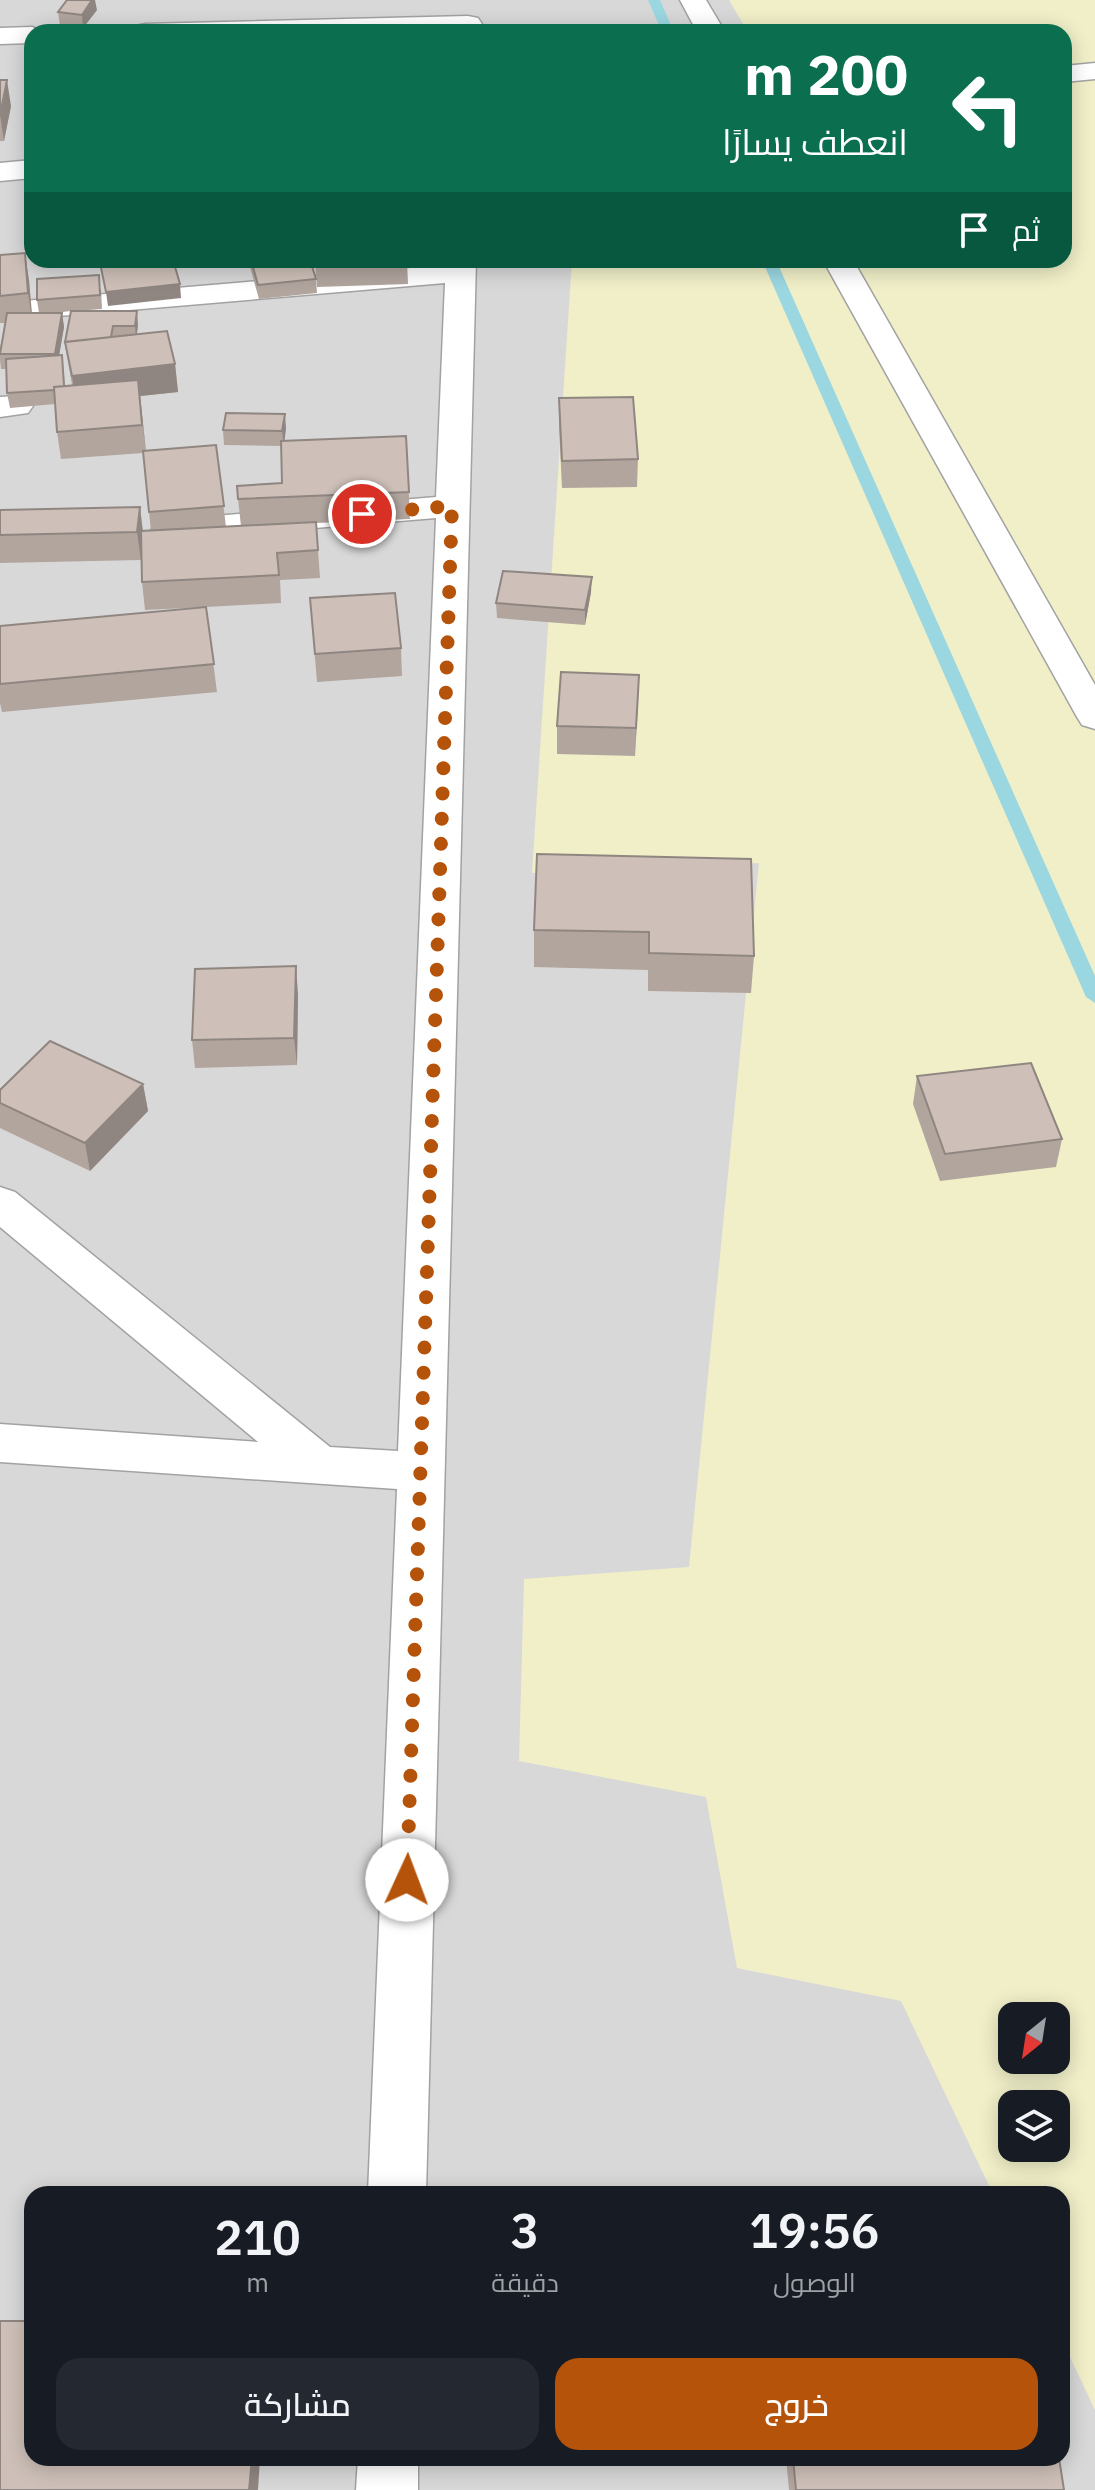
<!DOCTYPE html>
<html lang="ar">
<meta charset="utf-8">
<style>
:root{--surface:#171b24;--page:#242831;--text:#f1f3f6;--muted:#9ea1a6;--accent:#b45309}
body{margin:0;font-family:"IBM Plex Sans",Cairo,sans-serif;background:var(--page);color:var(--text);direction:rtl;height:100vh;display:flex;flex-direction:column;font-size:30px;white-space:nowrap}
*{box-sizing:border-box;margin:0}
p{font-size:26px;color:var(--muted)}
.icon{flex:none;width:44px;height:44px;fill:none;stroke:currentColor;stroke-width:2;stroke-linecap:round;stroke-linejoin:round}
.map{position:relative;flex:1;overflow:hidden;direction:ltr}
.drawer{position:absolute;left:24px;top:2186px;width:1046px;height:280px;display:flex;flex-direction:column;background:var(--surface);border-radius:24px;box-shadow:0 4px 20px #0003;direction:rtl}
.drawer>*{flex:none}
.top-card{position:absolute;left:24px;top:24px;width:1048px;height:244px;border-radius:24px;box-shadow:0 4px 20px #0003;direction:rtl;background:#0b6e4f;color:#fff;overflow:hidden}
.needle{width:52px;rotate:210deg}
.tools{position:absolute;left:998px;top:2002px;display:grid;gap:16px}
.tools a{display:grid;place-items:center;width:72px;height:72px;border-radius:16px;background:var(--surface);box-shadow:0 4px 20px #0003;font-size:40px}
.pin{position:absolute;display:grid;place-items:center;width:68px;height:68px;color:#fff;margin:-34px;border:4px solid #fff;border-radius:50%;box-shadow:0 2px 8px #0007}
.me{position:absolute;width:88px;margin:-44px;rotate:2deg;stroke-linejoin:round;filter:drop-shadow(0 0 6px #0008)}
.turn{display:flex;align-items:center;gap:28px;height:168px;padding:0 32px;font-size:36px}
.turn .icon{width:104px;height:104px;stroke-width:2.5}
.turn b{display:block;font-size:56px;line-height:68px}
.then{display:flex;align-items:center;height:76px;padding:0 32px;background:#0003;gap:16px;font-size:30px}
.eta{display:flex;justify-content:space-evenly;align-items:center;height:136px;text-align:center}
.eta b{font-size:48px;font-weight:600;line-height:56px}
.action{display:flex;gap:16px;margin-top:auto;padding:16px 32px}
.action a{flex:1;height:92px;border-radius:24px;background:var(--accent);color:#fff;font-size:32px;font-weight:600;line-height:92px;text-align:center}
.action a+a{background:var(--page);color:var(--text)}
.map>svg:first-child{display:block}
.residential{fill:#d9d8d8;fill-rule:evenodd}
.farmland{fill:#f0efc8;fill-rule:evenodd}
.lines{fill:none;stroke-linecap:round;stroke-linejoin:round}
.stream{fill:#9bd7e1;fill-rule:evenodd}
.minor-casing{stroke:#a2a2a2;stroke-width:3}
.minor{fill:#fff;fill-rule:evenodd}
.wall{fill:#b1a59e;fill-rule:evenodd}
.shaded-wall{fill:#908681}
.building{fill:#cec0b8;stroke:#908681;stroke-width:2}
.route{stroke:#b45309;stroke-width:14;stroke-dasharray:0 25.2}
</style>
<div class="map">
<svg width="1095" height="2490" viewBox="0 0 1095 2490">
<rect width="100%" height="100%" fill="#eee8df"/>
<!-- residential -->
<path class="residential" d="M0,0H1095V2490H0ZM32,32H1064V260H32ZM1012,2016H1056V2060H1012ZM1012,2104H1056V2148H1012ZM32,2194H1062V2458H32Z"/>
<!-- farmland -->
<path class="farmland" d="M729,0H1095V2410L1062,2340V2194H993L901,2001L737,1968L706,1797L519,1761L524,1579L689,1567L759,863L532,873L572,260H1064V32H748ZM1012,2016H1056V2060H1012ZM1012,2104H1056V2148H1012Z"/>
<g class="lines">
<!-- stream -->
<path class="stream" d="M648,0H660L674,32H662Z
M762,260H776L1095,976V1003L1086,997Z"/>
<defs>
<path id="minor" d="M680,0H706L725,32H697Z
M468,16L478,18L482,24L478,30L131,32L135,26L145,24Z
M32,27L44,32H32V43L0,44V28Z
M1095,63V79L1064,82V66Z
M32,160V178L0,181V163Z
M446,260H476L426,2194H368L397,1489L0,1462V1424L258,1442L0,1227V1187L15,1192L330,1447L398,1451L436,518L168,540L156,537L151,530L156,523L168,520L436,497L445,283L0,321V303L446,265Z
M823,260H853L1095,685V729L1082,725L1077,717Z
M17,396L28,399L33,406L28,413L0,417V397Z
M358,2458H418V2490H356Z"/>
</defs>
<!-- minor casing -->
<use href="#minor" class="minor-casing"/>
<!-- minor -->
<use href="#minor" class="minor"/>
</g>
<!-- wall -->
<path class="wall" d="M97,10L83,28L60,26L58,12Z
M0,80L11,106L4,141H0Z
M0,255L29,280L32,313H39L37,300L101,289L102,309L74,311L138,325L137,334L175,364L178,392L140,396L146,451L216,445L226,527L241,526L238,499L282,483L281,446L224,445L223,430L286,428L284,441L406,436L410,519L316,523L320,578L280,580L281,603L206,607L217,692L2,712L0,703V626L206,607L145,610L142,582L141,552V560L0,563V510L140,507L143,531H151L143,453L61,459L57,432L55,404L10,408L7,393L6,369H1L0,360V349L5,323H0ZM71,311L65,345L72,385L65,386L62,355H59L64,327L62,313H54Z
M249,260H310L316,279L317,293L259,299L250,267Z
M315,260H407L408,284L317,287Z
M559,398L638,459L637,487L562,488L559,425Z
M591,592L585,625L497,618L496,603Z
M310,598L401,648L402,676L317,682Z
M639,675L635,756L557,754V726Z
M537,854L754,956L751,993L648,991V970L534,967V930Z
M298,994L297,1065L195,1068L192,1040Z
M917,1076L1062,1139L1056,1167L940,1181L913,1104Z
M143,1084L148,1111L90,1171L0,1128V1090Z
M786,2458H1059L1064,2490H789Z"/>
<!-- shaded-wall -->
<path class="shaded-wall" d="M92,0H95L97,10L83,28L82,15Z
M7,80L11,106L4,141L0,115Z
M25,253L29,280L32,320L28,293Z
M180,284L181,298L108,306L106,292Z
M137,311L138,325L136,340L135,326Z
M62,313L64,327L57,368L55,354Z
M175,364L178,392L140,396L146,452L139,396L76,403L72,376Z
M285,414L286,428L284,446L282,431Z
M140,507L143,535L141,560L137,532Z
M592,577L591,592L585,625V610Z
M639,675L638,703L635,756L636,728Z
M296,966L298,994L297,1065L294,1038Z
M143,1084L148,1111L90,1171L85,1143Z
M252,2458H260L258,2490H249Z"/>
<!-- building -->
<path class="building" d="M67,0H92L82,15L58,12Z
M0,80H7L0,115Z
M25,253L28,293L0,296V255Z
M132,260H173L180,284L106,292L100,263Z
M251,260H310L316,279L258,285Z
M99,275L100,295L37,300V279Z
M71,311H137L135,326H113L111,337L65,342Z
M7,313H62L55,354H0Z
M167,331L175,364L72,376L65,342Z
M62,355L64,386L54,387V390L7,393L6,359Z
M138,380L142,425L57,432L54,387Z
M633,397L638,459L562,461L559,398Z
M226,413L285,414L282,431L223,430Z
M406,436L409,492L238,499L237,486L282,483L281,441Z
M216,445L224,506L149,512L143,451Z
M140,507L137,532L0,535V510Z
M316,522L318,550L277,553L279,575L142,582L141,531Z
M503,571L592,577L585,610L496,603Z
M395,593L401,648L315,654L310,598Z
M206,607L214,664L0,684V626Z
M561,672L639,675L636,728L557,726Z
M537,854L751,859L754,956L649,953V932L534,930Z
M296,966L294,1038L192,1040L195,969Z
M50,1041L143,1084L85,1143L0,1103V1090Z
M1031,1063L1062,1139L945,1154L917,1076Z
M0,2321H32V2458H252L249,2490H0Z
M793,2458H1059L1064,2490H796Z"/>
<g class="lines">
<!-- route -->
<path class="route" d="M362,514L452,506L407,1880"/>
</g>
</svg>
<div class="tools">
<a><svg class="needle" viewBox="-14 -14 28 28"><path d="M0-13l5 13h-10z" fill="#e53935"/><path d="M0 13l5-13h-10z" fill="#9ea1a6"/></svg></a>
<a><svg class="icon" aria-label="layers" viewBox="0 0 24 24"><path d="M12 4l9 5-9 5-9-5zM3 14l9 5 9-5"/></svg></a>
</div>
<div class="pin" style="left:362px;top:514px;background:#d93025"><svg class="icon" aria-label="arrive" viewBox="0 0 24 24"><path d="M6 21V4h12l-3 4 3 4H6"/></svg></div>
<svg class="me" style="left:407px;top:1880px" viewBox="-20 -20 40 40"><circle r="19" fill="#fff"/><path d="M0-13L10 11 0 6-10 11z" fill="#b45309"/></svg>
<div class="top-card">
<div class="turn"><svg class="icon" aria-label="left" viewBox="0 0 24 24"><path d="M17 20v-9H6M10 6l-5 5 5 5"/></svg><div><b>200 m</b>انعطف يسارًا</div></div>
<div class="then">ثم<svg class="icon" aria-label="arrive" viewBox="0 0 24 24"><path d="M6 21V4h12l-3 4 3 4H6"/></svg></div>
</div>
<section class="drawer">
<div class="eta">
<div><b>19:56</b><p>الوصول</p></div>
<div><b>3</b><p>دقيقة</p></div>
<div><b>210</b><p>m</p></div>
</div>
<div class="action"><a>خروج</a><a>مشاركة</a></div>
</section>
</div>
